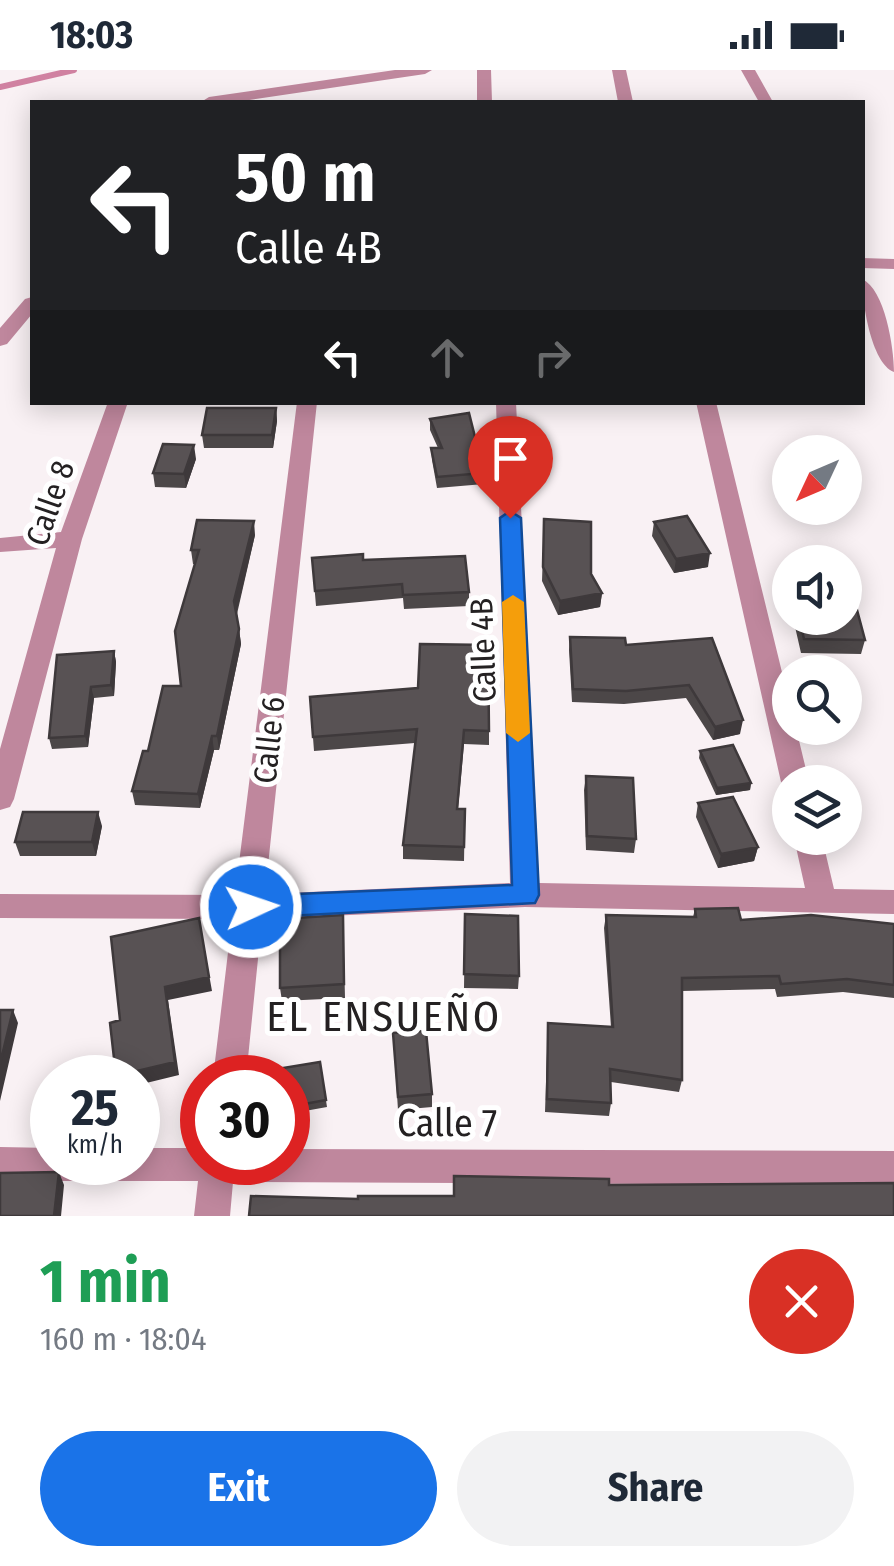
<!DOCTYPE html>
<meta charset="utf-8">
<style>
:root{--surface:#fff;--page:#f2f2f3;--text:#1f2937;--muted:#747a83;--accent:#1a73e8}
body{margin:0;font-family:"Fira Sans Condensed",sans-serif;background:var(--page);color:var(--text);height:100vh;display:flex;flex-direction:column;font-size:38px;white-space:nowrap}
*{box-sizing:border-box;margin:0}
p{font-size:32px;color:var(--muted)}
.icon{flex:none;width:55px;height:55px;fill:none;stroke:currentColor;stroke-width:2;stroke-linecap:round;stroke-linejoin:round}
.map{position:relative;height:1146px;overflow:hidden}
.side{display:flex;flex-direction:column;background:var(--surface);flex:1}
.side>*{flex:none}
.top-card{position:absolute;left:30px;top:30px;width:835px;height:305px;border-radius:0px;box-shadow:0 5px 25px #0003;background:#202124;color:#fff;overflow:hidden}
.needle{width:65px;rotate:226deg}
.controls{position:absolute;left:772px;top:365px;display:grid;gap:20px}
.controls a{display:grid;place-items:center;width:90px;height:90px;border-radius:50%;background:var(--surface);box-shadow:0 5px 25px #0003;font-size:50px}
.speed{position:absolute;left:30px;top:985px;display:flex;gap:20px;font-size:50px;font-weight:700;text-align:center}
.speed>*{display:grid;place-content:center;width:130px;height:130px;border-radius:50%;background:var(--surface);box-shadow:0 5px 25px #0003;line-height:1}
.speed small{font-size:25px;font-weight:400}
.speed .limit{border:15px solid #d22;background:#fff;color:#111}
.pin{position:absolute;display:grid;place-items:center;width:85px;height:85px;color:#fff;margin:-102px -42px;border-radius:50% 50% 50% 0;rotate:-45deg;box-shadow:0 0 10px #0007}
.pin .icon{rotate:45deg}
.me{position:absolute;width:110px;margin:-55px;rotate:87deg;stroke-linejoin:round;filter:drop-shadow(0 0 8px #0008)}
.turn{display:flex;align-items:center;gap:35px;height:210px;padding:0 40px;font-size:45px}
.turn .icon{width:130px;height:130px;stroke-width:2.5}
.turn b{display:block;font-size:70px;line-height:85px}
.lanes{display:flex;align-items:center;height:95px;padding:0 40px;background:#0003;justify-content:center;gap:50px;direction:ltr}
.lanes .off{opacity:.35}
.round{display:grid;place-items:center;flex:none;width:105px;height:105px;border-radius:52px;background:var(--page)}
.summary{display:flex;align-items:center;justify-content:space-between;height:170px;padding:0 40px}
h1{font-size:60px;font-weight:700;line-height:75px;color:#1e9e55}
.primary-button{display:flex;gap:20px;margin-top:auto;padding:20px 40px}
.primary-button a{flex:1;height:115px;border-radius:60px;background:var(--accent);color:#fff;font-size:40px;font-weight:700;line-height:115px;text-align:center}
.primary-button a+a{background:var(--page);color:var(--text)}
.status{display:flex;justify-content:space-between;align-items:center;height:70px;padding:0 50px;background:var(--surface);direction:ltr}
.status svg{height:28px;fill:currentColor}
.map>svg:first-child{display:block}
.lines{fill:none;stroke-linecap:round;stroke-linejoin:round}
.stream{stroke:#d081a1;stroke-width:6}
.street{fill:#bf879d;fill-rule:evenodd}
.wall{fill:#4c4748}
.shaded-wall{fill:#3e393b}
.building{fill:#585254;stroke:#3e393b;stroke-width:2.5}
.route{fill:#1a73e8;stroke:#114b97;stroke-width:2.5}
.slow{fill:#f59e0b}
.labels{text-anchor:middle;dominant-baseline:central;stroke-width:10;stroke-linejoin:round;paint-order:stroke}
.street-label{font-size:32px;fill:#242122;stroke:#fff}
.near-street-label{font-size:38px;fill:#242122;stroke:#fff}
.near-neighbourhood-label{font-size:42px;letter-spacing:2.5px;fill:#242122;stroke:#fff}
</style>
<div class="status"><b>18:03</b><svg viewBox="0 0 49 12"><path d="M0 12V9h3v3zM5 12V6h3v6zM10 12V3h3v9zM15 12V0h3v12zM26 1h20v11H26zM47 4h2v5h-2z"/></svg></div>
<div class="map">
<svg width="894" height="1146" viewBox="0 0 894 1146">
<rect width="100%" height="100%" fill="#f9f1f4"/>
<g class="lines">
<!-- stream -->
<path class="stream" d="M0,17L74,0"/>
<!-- street -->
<path class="street" d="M395,0H432L425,4L236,32H201L209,27Z
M477,0H491L492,32H477Z
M612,0H626L633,32H618Z
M741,0H755L773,32H759Z
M862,188L894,189V199L862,198Z
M862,209C885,219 894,278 894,302C871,293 862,231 862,209Z
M32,227V244L7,274L0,276V258L25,229Z
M108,332H128L82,469L14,729L10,737L0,740V679L56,478L0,482V468L61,462Z
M297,332H317L265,824L510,813L496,332H516L539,813L805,818L794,768H822L834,819L894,820V844L525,837L262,849L246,1008H213L232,849L0,848V824L235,825Z
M696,332H716L790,635V658H796L809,712H790V721L781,712Z
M0,1077L52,1078V1092H138V1078H202V1092H288V1079L894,1081V1115L233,1112L230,1146H194L198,1111H0Z"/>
</g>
<!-- wall -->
<path class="wall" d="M276,338L277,351L273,378H204L202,365Z
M430,349L484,403V414L437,418L432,390L431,378H438L430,360Z
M196,389L186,418L155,417L153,403Z
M544,449L591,504L602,523L600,537L558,545L542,511Z
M654,452L708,497L674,503L652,466Z
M255,465L237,544L241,574L219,680H214L200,738L135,735L132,721L148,681L181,616L195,494H193L191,480Z
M312,488L363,490L469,522V536L404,539L403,528L316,536Z
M786,493H790V536L783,507Z
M850,540L865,570L861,584L801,583L793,548H845Z
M570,567L626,575L712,568L740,664L713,670L686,628L624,634L572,632L569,580Z
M114,581L116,592L114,626L94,628L88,677L52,679L49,668Z
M310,627L489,661V675L464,674L458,739H465L464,791L403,789V775L415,673L314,681Z
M700,681L751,713L750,720L716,725L699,688Z
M586,706L636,769L634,783L586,780L584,720Z
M698,733L758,777L754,791L718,798L696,747Z
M102,756L96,786H20L15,772Z
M695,839L741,850L894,854V928L843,922L777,927L775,919L682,921V1010L679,1022L611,1012V1033L609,1046L545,1042L548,953L611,957L604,858L606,845L693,847Z
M465,844L519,906L518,919L464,918Z
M343,845L345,928L282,931L280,918Z
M393,963L432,1024V1037L398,1040Z
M320,992L327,1037L288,1044V1008Z"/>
<!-- shaded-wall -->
<path class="shaded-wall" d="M276,338L277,351L273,378L272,365Z
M194,375L196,389L186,418L184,404Z
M254,451L255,465L236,545L234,531Z
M710,483L708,497L674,503L676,489Z
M602,523L600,537L558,545L560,531Z
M239,559L241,574L219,680L217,666Z
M114,581L116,592L114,626L111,615Z
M91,617L94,628L88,677L85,666Z
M743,650L740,664L713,670L715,657Z
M212,666L214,680L200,738L198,724Z
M751,713L750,720L716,725L717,718Z
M98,742L102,756L96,786L92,772Z
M758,777L754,791L718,798L721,784Z
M199,848L212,921L168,930L179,1005L138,1015V1008H117L116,1006L165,917Z
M13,940L18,953L0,1031V994Z
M59,1102L64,1115L61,1146H54Z"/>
<!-- building -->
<path class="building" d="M207,338H276L272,365H202Z
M469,343L484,403L437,407L431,378H442L430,349Z
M163,374L194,375L184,404L153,403Z
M687,446L710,483L676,489L654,452Z
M544,449L591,452V504L602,523L560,531L543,497Z
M197,450L254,451L234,531L239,559L217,666H212L198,724L132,721L143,681H148L163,616H181L175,561L199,480H191Z
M363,484V490L465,486L469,522L403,525L402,514L315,521L312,488Z
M845,516L850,540H857L865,570L804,569L799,548H845Z
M570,567L625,568L626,575L712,568L743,650L715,657L689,615L626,621L573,619Z
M420,574L488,575L489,661L464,660L457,739H465L464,777L403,775L417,659L313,667L310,627L418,618Z
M114,581L111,615L91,617L85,666L49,668L57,585Z
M733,675L751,713L717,718L700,681Z
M586,706L633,708L636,769L587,766Z
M733,727L758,777L721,784L698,733Z
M23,742H98L92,772H15Z
M738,838L741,850L811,845L894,854V915L847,909L781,914L779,906L682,908V1010L610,999L611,1033L547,1029L548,953L613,957L606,845L696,847L695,839Z
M465,844L518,846L519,906L464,904Z
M343,845L344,914L280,918V849Z
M199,848L209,907L165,917L175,992L116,1006L110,953L120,950L111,867Z
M0,940H13L0,994Z
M426,961L432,1024L398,1027L393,963Z
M320,992L326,1030L288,1037V1008H278L277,999Z
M59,1102L54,1146H0V1103Z
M454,1106L609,1109V1115L894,1113V1146H249L251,1126L358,1129V1126H454Z"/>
<!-- route -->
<path class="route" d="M510,441L521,448L539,825L535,833L251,848L241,845L237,837L241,829L251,826L512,815L500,448Z"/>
<!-- slow -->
<path class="slow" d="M513,525L524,532L530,663L518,672L506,663L502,532Z"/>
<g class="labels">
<!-- street labels -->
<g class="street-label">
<text transform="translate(50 433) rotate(-71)">Calle 8</text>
<text transform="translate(483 580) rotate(-92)">Calle 4B</text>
<text transform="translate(269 670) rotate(-84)">Calle 6</text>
</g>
<!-- near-street labels -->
<g class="near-street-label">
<text x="447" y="1053">Calle 7</text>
</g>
<!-- near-neighbourhood labels -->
<g class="near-neighbourhood-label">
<text x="384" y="947">EL ENSUEÑO</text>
</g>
</g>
</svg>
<div class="controls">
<a><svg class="needle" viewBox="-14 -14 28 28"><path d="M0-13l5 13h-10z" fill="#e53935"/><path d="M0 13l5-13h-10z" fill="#747a83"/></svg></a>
<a><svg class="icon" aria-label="sound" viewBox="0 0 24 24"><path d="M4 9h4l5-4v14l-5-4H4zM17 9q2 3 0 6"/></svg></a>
<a><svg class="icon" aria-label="search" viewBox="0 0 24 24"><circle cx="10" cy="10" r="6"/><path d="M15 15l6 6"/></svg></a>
<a><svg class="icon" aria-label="layers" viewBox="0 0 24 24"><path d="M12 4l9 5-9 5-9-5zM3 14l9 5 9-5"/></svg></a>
</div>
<div class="speed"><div>25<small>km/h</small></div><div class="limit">30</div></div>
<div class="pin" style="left:510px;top:448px;background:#d93025"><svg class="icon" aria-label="arrive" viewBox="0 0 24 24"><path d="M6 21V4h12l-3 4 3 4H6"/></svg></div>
<svg class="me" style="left:251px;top:837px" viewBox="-20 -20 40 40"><circle r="17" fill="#1a73e8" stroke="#fff" stroke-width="3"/><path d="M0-11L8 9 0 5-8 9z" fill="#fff"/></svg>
<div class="top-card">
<div class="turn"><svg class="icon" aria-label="left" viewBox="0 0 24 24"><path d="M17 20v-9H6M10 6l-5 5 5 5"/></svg><div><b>50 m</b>Calle 4B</div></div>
<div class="lanes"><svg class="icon" aria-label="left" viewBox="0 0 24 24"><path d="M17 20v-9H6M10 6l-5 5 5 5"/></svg><svg class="icon off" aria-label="ahead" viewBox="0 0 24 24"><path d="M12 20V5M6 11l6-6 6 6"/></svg><svg class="icon off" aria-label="right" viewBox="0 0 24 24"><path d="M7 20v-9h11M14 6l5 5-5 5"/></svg></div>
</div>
</div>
<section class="side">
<div class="summary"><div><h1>1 min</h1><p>160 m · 18:04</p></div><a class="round" style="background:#d93025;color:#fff"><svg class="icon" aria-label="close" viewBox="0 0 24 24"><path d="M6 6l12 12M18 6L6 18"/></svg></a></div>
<div class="primary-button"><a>Exit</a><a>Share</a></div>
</section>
